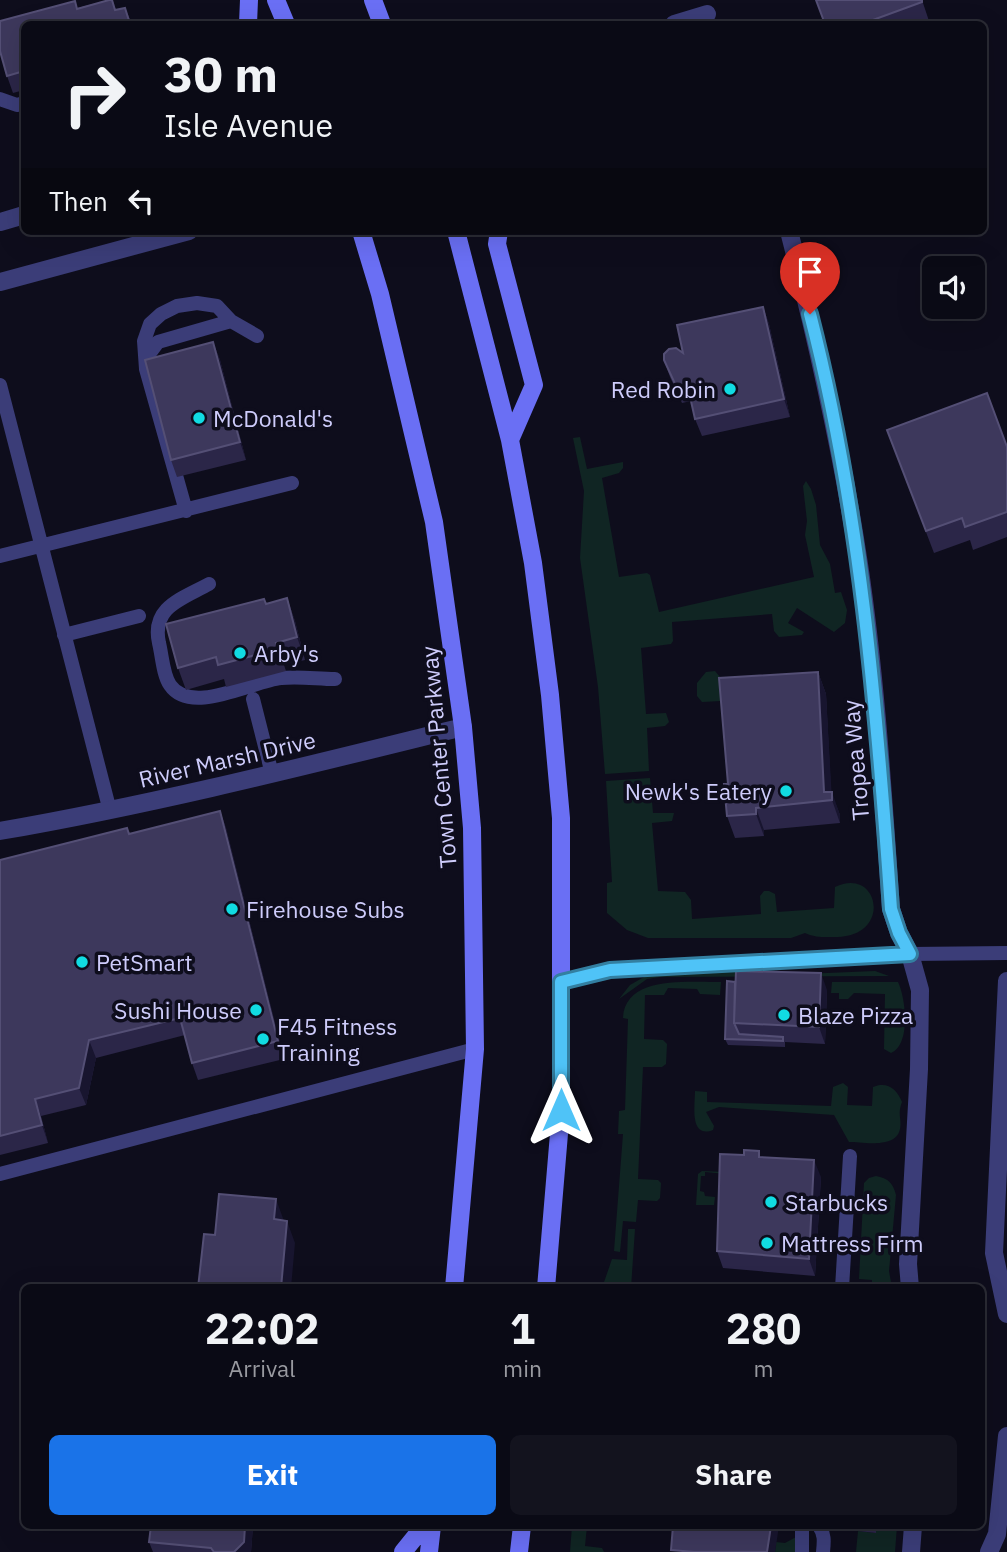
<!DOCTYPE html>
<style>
:root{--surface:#0a0a15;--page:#13131e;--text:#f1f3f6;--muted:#999aa0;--line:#2a2b34;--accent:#1a73e8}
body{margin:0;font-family:"IBM Plex Sans",sans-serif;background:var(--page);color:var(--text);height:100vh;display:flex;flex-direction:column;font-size:26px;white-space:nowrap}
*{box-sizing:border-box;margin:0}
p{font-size:23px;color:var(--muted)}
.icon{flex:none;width:38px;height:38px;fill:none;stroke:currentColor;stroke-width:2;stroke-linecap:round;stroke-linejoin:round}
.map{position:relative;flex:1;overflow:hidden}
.drawer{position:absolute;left:21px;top:1284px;width:964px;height:245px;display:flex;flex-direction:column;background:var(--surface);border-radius:10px;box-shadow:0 7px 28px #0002,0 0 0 2px var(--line)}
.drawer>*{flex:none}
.guide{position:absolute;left:21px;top:21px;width:966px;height:214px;border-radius:10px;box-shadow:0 7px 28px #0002,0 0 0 2px var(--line);background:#0a0a15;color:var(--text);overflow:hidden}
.tools{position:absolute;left:922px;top:256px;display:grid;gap:14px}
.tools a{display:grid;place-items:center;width:63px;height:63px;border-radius:10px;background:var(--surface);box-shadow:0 7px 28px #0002,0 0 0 2px var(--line);font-size:35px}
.pin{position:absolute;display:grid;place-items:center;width:60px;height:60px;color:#fff;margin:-72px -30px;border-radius:50% 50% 50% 0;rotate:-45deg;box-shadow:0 0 7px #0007}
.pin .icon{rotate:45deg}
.me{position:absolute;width:77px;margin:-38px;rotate:0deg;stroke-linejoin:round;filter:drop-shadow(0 0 5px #0008)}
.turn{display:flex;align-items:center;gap:24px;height:147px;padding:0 28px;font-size:32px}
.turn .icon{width:91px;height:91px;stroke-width:2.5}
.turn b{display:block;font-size:49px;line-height:60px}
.then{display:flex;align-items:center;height:66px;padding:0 28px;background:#0003;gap:14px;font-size:26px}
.eta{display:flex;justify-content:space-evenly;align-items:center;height:119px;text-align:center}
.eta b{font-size:42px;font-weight:700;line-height:49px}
.button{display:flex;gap:14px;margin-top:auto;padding:14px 28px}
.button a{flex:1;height:80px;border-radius:10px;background:var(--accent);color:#fff;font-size:28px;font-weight:700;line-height:80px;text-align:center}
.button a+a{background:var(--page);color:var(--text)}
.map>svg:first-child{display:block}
</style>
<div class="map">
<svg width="1007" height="1552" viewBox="0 0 1007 1552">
<rect width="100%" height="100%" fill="#0e0d1c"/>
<path fill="#102523" d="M 580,437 L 587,469 L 623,462 L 623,468 L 619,473 L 602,478 L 619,577 L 647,573 L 650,575 L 659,612 L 814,577 L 805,535 L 807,521 L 803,486 L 806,481 L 811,489 L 816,505 L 820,545 L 830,564 L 835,593 L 841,592 L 847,610 L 845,623 L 834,632 L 797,608 L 788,623 L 804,632 L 802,635 L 779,637 L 774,631 L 772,614 L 672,622 L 673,641 L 671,644 L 641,648 L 646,714 L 666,713 L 669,722 L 665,726 L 647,728 L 649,771 L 605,774 L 598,687 L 580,558 L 584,491 L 573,438 Z
M 715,671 L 720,677 L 721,701 L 702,702 L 697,696 L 697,683 L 706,672 Z
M 650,778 L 653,813 L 674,813 L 672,821 L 652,823 L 658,891 L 685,892 L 691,900 L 692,919 L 761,914 L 760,896 L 764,891 L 769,891 L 775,894 L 777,912 L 834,908 L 835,887 C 879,866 893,936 837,937 C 825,937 816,938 805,933 L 791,938 L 648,938 L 627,930 L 607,913 L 607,883 L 612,882 L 606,781 Z
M 875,971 L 889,976 L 660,977 L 647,979 L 619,999 L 630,985 L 644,977 L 665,972 L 792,972 L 803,974 Z
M 721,982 L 720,995 L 700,994 L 697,989 L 668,988 L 664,995 L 645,995 L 644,1039 L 663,1040 L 667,1044 L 666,1064 L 662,1067 L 643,1067 L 638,1179 L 658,1180 L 661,1183 L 660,1198 L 657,1201 L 638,1200 L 636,1222 L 623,1221 L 620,1252 L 614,1251 L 623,1134 L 618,1134 L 619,1111 L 625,1110 L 628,1019 L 623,1018 C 625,974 692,983 721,982 Z
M 832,982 L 898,982 C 906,999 911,1044 891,1053 L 884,1049 L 885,994 L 854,993 L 848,999 L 839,999 L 839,993 L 831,993 Z
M 843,1083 L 848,1087 L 847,1105 L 872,1106 L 873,1087 C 887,1081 897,1089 902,1102 C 897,1115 902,1118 900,1129 C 896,1149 863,1142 849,1142 L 834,1115 L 719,1107 L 706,1112 L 714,1126 L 713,1130 C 689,1139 695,1105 695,1091 L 707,1092 L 707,1102 L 831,1106 L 833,1087 Z
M 702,1171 L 724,1172 L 726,1174 L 705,1172 L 705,1176 L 701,1176 L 700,1191 L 704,1192 L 705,1196 L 715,1197 L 714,1205 L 696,1205 L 698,1174 Z
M 876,1176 C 888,1178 893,1183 896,1195 L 889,1271 L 892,1288 L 872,1288 L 872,1280 L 859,1279 L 864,1183 L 869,1178 Z
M 628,1229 L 635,1229 L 631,1288 L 602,1288 L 612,1259 L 627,1260 Z
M 572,1526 L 587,1526 L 585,1546 L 602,1548 L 604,1552 L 570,1552 Z
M 876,1526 L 897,1526 L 895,1552 L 856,1552 L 858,1531 L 875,1533 Z
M 796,1537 L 795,1552 L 775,1552 L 776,1542 L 785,1543 Z"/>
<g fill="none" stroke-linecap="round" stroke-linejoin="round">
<path stroke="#3b3d78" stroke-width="14" d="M 0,99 L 17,105 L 24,103
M 146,358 L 158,342 L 231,321
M 0,385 L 110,811
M 186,511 L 146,369 L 144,341 L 150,324 L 161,314 L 177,306 L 197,303 L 217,306 L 231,321 L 257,336
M 0,556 L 292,483
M 209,584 C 182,599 151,607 159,643 C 162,655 163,675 170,685 C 191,716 252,681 281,678 C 299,676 318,679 335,679
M 64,635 L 139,616
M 253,699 L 272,774
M 561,982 L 610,969 L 910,954 L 1007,953
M 0,1174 L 475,1049
M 842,1288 L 850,1156
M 819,1526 C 825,1534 824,1542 823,1552
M 802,1552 L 802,1526"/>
<path stroke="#3b3d78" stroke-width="18" d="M 674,24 L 707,14
M 0,222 L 24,215
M 789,231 C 817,341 842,451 859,564 C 876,678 883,794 891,909 L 899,933 L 910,954 L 920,990 L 919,1069 L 908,1264 L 910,1288
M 0,282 L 189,231
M 0,831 C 156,804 309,765 463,727
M 1007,981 L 994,1253 L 1007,1314
M 911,1552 L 913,1526
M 989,1552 L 997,1534 L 1007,1436"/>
<path stroke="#6a6ff4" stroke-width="18" d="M 276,0 L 286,24
M 373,0 L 382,24
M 248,24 L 249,0
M 361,231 L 380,294 L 434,522 L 463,727 L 472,828 L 475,1049 L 454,1288
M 456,231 L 510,440 L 533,563 L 550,695 L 561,818 L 561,1110 L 546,1288
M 499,231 L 497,244 L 534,385 L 510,440
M 403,1552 L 424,1526
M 429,1552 L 432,1526
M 519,1552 L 522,1526"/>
</g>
<path fill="#2b2648" d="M 109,0 L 112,0 L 115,10 L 125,8 L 132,24 L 24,24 L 24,90 L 13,93 L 7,76 L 0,51 L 0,21 L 75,1 L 77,8 Z
M 922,0 L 930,24 L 825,24 Z
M 763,307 L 769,324 L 790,417 L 702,436 L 695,419 L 691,401 L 682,403 L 670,377 L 664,360 L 683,353 Z
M 213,342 L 220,360 L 246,460 L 177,477 L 171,460 Z
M 887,430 L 1007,447 L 1007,537 L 973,550 L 970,540 L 934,553 Z
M 287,598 L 295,621 L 305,660 L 284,665 L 286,671 L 226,687 L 224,679 L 186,690 L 178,668 L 264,599 L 266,604 Z
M 818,672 L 826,694 L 831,792 L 840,815 L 840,823 L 764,830 L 764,836 L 735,838 L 727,816 L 728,784 Z
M 220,811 L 226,828 L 284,1059 L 198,1080 L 192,1063 L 185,1035 L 96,1058 L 86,1105 L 41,1116 L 48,1143 L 0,1155 L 0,860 L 129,834 Z
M 727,981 L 827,990 L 825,1044 L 785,1042 L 785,1047 L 728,1045 L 725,1039 Z
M 761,1157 L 821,1177 L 815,1276 L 723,1268 L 717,1251 Z
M 151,1526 L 253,1526 L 251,1552 L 153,1552 L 149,1542 Z
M 856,1526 L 876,1526 L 876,1533 L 858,1531 Z"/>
<path fill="#18152f" d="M 763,307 L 769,324 L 790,417 L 784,399 Z
M 213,342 L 220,360 L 246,460 L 240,442 Z
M 287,598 L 295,621 L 305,660 L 297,637 Z
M 818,672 L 826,694 L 832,800 L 824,792 Z
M 832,792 L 840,815 L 840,823 L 832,800 Z
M 756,808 L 764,830 L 764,836 L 756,814 Z
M 220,811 L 226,828 L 284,1059 L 278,1041 Z
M 821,973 L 827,990 L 825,1044 L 819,1027 Z
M 89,1040 L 96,1058 L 86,1105 L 79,1088 Z
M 35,1099 L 41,1116 L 48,1143 L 42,1125 Z
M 814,1160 L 821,1177 L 815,1276 L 809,1259 Z
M 276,1199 L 284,1221 L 274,1219 Z
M 287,1221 L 295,1243 L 291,1288 L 281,1288 Z
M 245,1526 L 253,1526 L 251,1552 L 234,1552 Z
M 771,1526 L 779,1526 L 775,1552 L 767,1552 Z"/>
<path fill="#3d385c" stroke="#544f75" stroke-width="2" d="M 109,0 L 112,0 L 115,10 L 125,8 L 130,24 L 24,24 L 24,71 L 7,76 L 0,51 L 0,21 L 75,1 L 77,9 Z
M 816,0 L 922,0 L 922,2 L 862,24 L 825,24 Z
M 763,307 L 784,399 L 695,419 L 687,383 L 676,386 L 664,360 L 664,354 L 669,349 L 676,348 L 683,353 L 677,325 Z
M 213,342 L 240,442 L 171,460 L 145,360 Z
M 987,393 L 1007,447 L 1007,512 L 965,527 L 962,518 L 926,531 L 887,430 Z
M 287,598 L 297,637 L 276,643 L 278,649 L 218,665 L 216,657 L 178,668 L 166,624 L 264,599 L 266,604 Z
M 818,672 L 824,792 L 832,792 L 832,800 L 756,808 L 756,814 L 727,816 L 724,784 L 728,784 L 719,678 Z
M 220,811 L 278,1041 L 192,1063 L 180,1018 L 89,1040 L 79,1088 L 35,1099 L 42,1125 L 0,1136 L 0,860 L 127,828 L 129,834 Z
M 736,971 L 821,973 L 819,1027 L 734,1023 Z
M 727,981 L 735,982 L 734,1023 L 739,1034 L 783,1037 L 783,1041 L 725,1039 Z
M 744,1150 L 759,1151 L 759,1157 L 814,1160 L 809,1259 L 717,1251 L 720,1154 L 744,1155 Z
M 219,1194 L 276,1199 L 274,1219 L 287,1221 L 281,1288 L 198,1288 L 204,1234 L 215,1235 Z
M 151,1526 L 245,1526 L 244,1542 L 234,1552 L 214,1552 L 211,1548 L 149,1542 Z
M 673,1526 L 771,1526 L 767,1552 L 694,1552 L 671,1550 Z"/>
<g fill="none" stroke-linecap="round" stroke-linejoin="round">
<defs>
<path id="route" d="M 561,1110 L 561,982 L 610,970 L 910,954 L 899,933 L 891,909 C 877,709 860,508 810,314"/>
</defs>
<use href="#route" stroke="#337fa1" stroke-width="18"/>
<use href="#route" stroke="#4fc3f7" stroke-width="12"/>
</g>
<g fill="#11dbe2" stroke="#0e0d1c" stroke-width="2.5">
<circle cx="730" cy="389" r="7"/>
<circle cx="199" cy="418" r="7"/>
<circle cx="240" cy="653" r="7"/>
<circle cx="786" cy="791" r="7"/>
<circle cx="232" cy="909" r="7"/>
<circle cx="82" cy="962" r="7"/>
<circle cx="256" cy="1010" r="7"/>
<circle cx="784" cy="1015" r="7"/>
<circle cx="263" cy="1039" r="7"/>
<circle cx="771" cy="1202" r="7"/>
<circle cx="767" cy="1243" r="7"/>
</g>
<g text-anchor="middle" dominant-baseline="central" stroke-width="7" stroke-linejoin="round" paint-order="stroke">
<g font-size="23" fill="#ceccfb" stroke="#0e0d1c" text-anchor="start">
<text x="716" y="389" text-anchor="end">Red Robin</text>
<text x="213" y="418">McDonald's</text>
<text x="254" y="653">Arby's</text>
<text x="772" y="791" text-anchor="end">Newk's Eatery</text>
<text x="246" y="909">Firehouse Subs</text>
<text x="96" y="962">PetSmart</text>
<text x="242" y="1010" text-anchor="end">Sushi House</text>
<text x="798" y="1015">Blaze Pizza</text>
<text x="277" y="1026">F45 Fitness<tspan x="277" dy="26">Training</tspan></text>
<text x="785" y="1202">Starbucks</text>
<text x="781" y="1243">Mattress Firm</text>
</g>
<g font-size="23" fill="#ceccfb" stroke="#0e0d1c">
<text transform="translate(438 757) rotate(-95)">Town Center Parkway</text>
<text transform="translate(227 759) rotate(-13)">River Marsh Drive</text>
<text transform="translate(855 760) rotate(-95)">Tropea Way</text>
</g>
</g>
</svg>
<div class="tools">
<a><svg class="icon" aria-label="sound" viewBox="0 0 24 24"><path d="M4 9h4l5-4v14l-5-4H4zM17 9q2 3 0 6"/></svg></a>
</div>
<div class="pin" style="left:810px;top:314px;background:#d93025"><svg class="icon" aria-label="arrive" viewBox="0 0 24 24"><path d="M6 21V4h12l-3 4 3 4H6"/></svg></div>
<svg class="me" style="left:561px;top:1110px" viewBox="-20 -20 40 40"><path d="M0-17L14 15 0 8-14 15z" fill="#4fc3f7" stroke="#fff" stroke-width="4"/></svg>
<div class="guide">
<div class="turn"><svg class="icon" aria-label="right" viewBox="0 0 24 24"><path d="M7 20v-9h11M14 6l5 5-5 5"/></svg><div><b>30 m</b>Isle Avenue</div></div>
<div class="then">Then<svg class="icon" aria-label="left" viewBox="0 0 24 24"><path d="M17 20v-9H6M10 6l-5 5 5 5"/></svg></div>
</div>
<section class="drawer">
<div class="eta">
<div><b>22:02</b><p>Arrival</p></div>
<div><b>1</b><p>min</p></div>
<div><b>280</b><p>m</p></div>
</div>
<div class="button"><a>Exit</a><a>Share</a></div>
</section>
</div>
